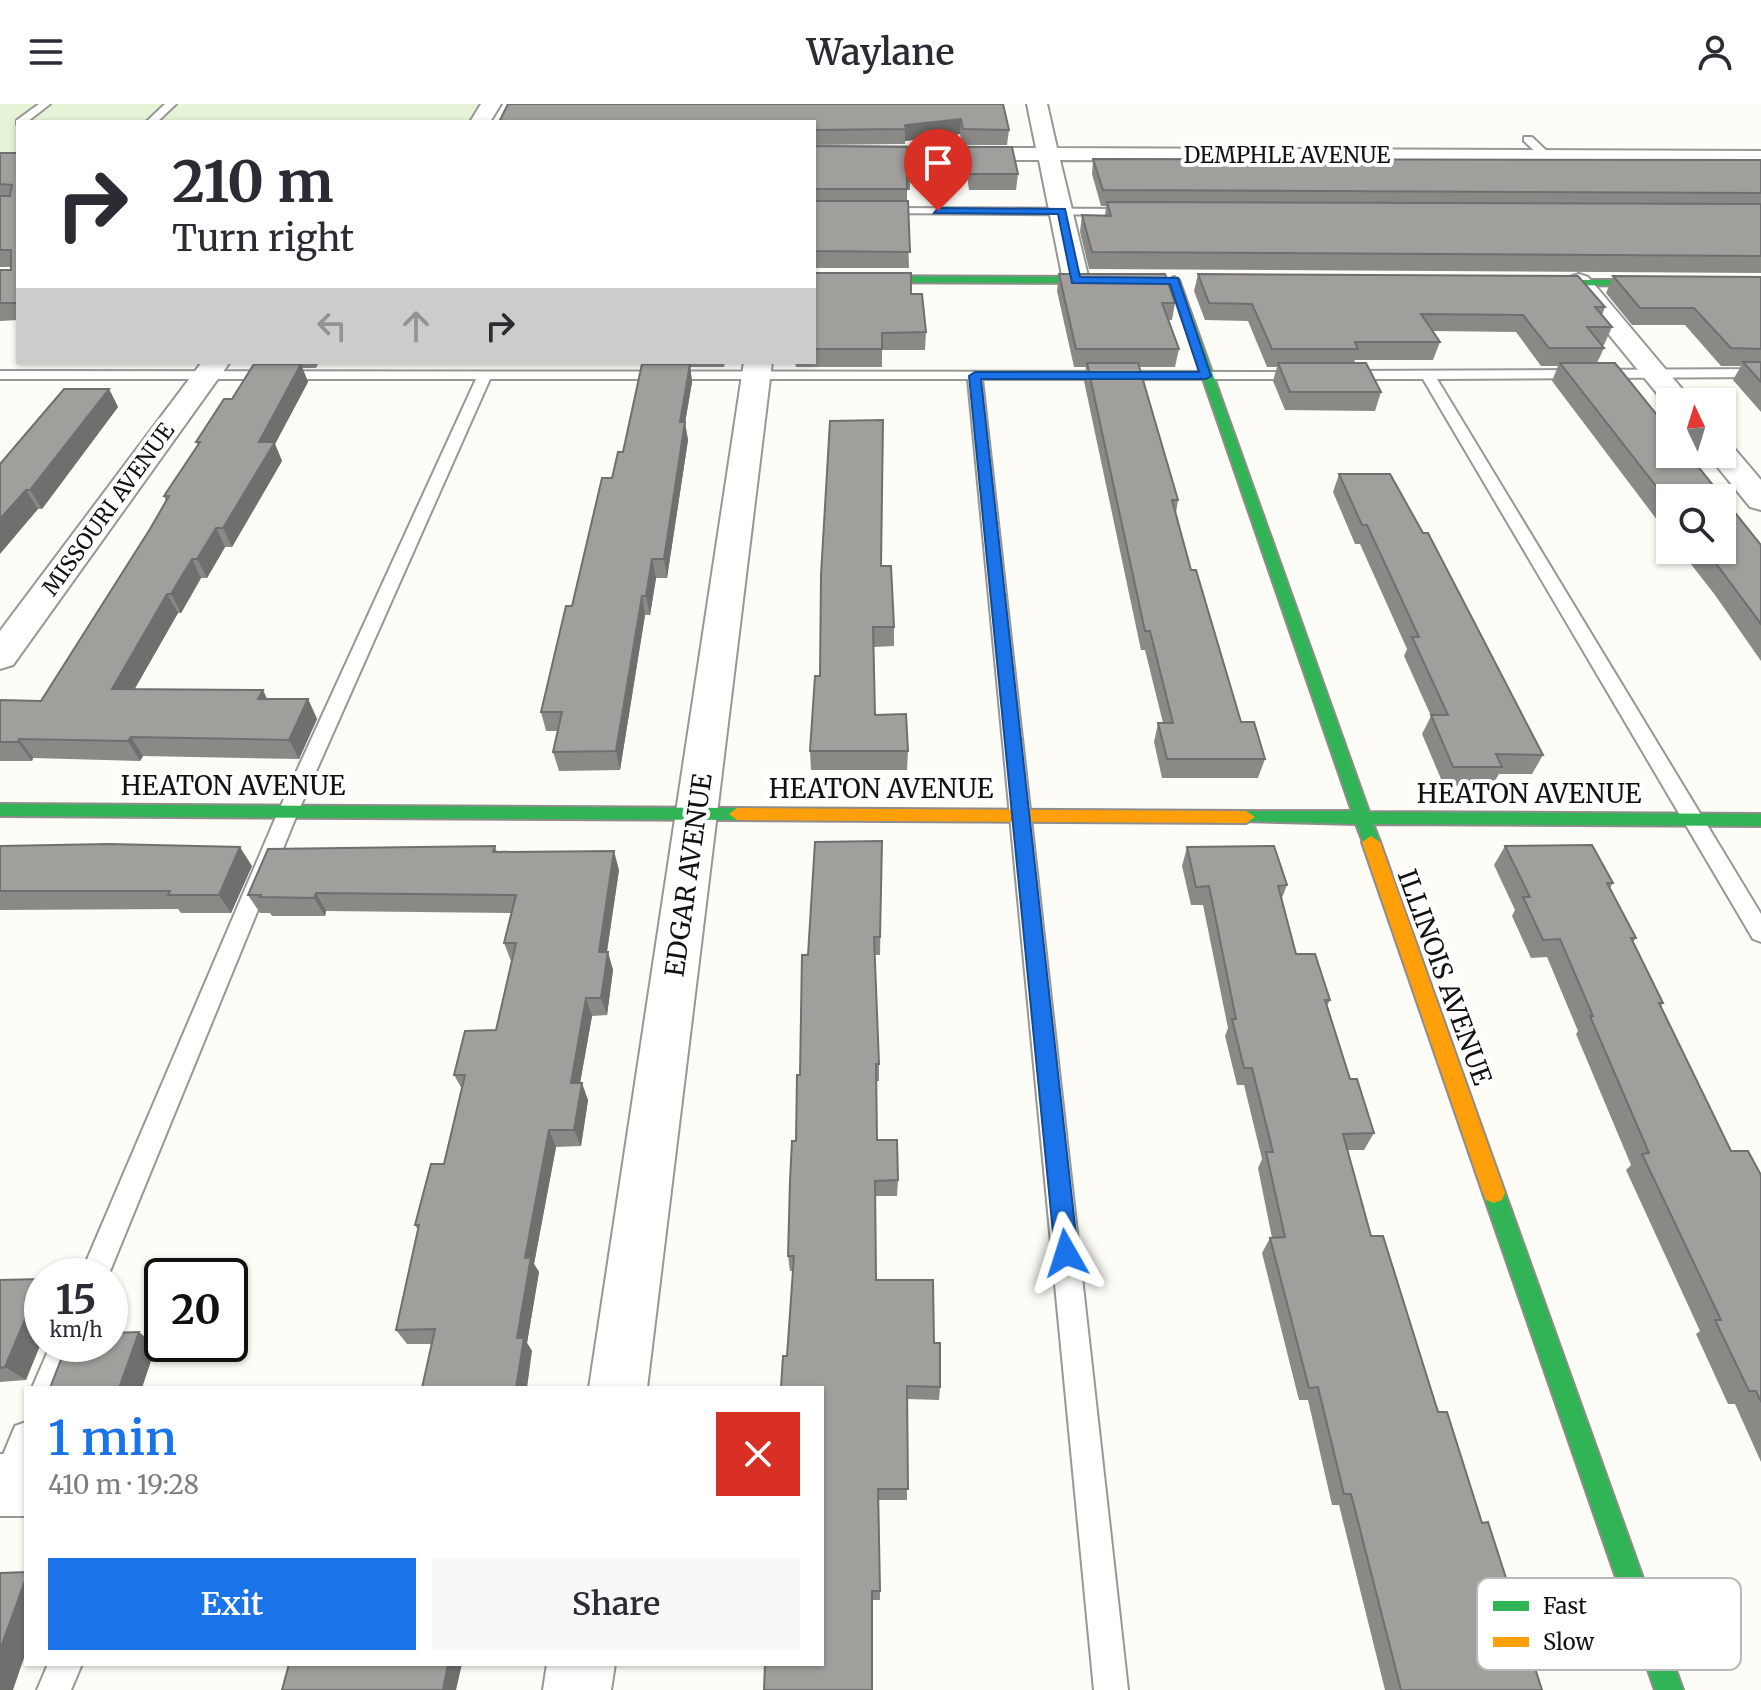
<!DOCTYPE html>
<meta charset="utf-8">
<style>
:root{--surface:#fff;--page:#f7f7f7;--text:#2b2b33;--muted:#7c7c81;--accent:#1a73e8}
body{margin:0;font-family:Merriweather,serif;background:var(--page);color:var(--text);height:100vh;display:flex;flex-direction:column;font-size:30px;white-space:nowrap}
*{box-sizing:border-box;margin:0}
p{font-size:26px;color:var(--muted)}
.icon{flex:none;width:44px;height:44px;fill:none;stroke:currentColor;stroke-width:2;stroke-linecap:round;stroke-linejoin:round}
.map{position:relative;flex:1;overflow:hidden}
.details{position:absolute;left:24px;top:1282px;width:800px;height:280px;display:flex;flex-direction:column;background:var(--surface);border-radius:0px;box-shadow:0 2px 6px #0004}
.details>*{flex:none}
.top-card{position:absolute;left:16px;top:16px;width:800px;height:244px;border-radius:0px;box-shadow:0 2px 6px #0004;background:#fff;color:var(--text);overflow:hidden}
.needle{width:52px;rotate:356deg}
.tools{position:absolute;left:1656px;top:284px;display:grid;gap:16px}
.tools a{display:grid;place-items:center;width:80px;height:80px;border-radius:0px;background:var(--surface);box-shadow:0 2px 6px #0004;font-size:40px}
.speed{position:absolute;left:24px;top:1154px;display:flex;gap:16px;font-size:40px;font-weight:700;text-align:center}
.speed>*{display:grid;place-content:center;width:104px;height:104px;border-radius:50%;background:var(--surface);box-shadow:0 2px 6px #0004;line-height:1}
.speed small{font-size:20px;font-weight:400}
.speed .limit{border:4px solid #111;border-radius:12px;background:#fff;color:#111}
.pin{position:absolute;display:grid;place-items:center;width:68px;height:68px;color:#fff;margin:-82px -34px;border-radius:50% 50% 50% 0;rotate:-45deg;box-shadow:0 0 8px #0007}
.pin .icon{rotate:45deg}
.me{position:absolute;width:88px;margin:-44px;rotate:354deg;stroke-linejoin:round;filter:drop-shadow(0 0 6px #0008)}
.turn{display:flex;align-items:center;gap:28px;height:168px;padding:0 24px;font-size:36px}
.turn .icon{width:104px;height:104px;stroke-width:2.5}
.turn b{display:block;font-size:56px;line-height:68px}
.lanes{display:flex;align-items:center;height:76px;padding:0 24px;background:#0003;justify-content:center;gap:40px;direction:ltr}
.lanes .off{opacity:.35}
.round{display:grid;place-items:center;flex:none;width:84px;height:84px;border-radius:0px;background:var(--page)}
.overview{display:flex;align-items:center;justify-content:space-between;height:136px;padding:0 24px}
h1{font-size:48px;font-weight:600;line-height:60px;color:var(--accent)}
.button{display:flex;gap:16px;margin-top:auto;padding:16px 24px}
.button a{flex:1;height:92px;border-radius:0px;background:var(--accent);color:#fff;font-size:32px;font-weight:600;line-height:92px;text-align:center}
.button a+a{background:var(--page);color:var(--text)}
header{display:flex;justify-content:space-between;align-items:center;height:104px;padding:0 24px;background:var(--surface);font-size:36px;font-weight:600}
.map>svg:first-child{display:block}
</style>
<header><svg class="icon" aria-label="menu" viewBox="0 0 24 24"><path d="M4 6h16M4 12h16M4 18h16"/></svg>Waylane<svg class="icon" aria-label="person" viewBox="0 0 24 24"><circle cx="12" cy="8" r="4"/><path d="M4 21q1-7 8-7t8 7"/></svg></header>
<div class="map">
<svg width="1761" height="1586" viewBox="0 0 1761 1586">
<rect width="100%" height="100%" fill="#fdfcf7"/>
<path fill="#e7f3d7" d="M 0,0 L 491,0 L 480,18 L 18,18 L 18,51 L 0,51 Z"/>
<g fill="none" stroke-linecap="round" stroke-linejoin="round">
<defs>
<path id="lane" d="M 39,0 L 50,0 L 27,18 L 17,20 L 17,16 Z
M 165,0 L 176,0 L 157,18 L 146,18 Z
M 1524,33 L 1532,33 L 1550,50 L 1550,54 L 1542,54 L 1524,37 Z
M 878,104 L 1136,105 L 1142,108 L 1136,111 L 874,109 L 872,107 Z
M 1761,265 L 1761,273 L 1437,275 L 1761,810 L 1761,838 L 1753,835 L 1423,275 L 1345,275 L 1338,271 L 1345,267 Z
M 0,267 L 1308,268 L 1308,274 L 1303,275 L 982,275 L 1128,1586 L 1094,1586 L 968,275 L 490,275 L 298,708 L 108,1172 L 80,1172 L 278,708 L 476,275 L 0,275 Z
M 51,1240 L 79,1240 L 62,1284 L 32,1284 Z
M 26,1318 L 26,1370 L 19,1387 L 8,1391 L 0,1388 L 0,1358 L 15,1322 Z
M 48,1560 L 82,1560 L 71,1586 L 37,1586 Z"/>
<path id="street" d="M 481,0 L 501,0 L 490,18 L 470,18 Z
M 1027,0 L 1047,0 L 1057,44 L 1761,47 L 1761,59 L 1060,56 L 1089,176 L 1085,181 L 1067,181 L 1063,176 L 1039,56 L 814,55 L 814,43 L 1036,44 Z
M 1579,170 L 1588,173 L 1693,298 L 1670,298 L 1669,304 L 1566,178 L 1570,173 Z
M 202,258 L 230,258 L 13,561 L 0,565 L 0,527 Z
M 744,258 L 772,258 L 647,1284 L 589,1284 Z
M 1722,340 L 1733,343 L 1761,376 L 1761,406 L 1750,403 L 1707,350 L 1722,350 Z
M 0,1350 L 26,1350 L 26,1412 L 0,1412 Z
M 547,1560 L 615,1560 L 611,1586 L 543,1586 Z"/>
<path id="fast" d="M 814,172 L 1119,173 L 1124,176 L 1119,179 L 814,178 Z
M 1174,173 L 1179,176 L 1369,708 L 1761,710 L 1761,722 L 1373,720 L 1380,738 L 1371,744 L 1365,743 L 1356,720 L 1240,717 L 1237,713 L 1240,709 L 1246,707 L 1352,707 L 1169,176 Z
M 1519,176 L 1761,176 L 1761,182 L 1523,181 L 1518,178 Z
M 0,700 L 737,704 L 745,710 L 737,716 L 0,712 Z
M 1494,1079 L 1502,1082 L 1505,1089 L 1683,1586 L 1655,1586 L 1483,1089 L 1486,1082 Z"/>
<path id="slow" d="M 737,704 L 1246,707 L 1255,713 L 1246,719 L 737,716 L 729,710 Z
M 1371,732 L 1380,738 L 1505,1089 L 1502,1096 L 1494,1099 L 1486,1096 L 1483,1089 L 1362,738 Z"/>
</defs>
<use href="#lane" stroke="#979795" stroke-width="4"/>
<use href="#street" stroke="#979795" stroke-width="4"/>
<use href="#fast" stroke="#8e8d8b" stroke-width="4"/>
<use href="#slow" stroke="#8e8d8b" stroke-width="4"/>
<use href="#lane" fill="#fffffe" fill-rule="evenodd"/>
<use href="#street" fill="#fffffe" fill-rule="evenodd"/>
<use href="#fast" fill="#30b455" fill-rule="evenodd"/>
<use href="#slow" fill="#ff9f0a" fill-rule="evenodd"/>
</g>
<path fill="#8a8986" d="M 1003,0 L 1009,26 L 1007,41 L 962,41 L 960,30 L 905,37 L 905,40 L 814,41 L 814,18 Z
M 814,42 L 910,70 L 910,86 L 907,86 L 907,97 L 909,164 L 814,164 Z
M 965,43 L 1018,70 L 1016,86 L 969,86 L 965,59 Z
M 0,49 L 18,49 L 18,216 L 0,217 L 0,166 L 11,166 L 11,163 L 0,163 Z
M 1093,55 L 1761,56 L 1761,169 L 1089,165 L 1080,128 L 1082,111 L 1105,112 L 1106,102 L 1101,102 L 1092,70 Z
M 814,169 L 911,190 L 926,228 L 925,246 L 882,246 L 882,263 L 796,263 L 795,258 L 814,258 Z
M 1059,170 L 1175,199 L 1172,216 L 1169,216 L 1179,245 L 1175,263 L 1139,263 L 1178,396 L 1176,409 L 1191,466 L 1241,618 L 1265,655 L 1258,674 L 1162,674 L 1154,638 L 1158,619 L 1163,619 L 1145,546 L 1141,546 L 1084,277 L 1086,263 L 1074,263 L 1057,187 Z
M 1198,170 L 1605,203 L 1602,211 L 1612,223 L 1604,241 L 1601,241 L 1604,244 L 1597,259 L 1761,441 L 1761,557 L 1715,491 L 1680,446 L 1722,446 L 1670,394 L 1670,433 L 1552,277 L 1558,262 L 1541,262 L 1516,228 L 1432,227 L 1440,238 L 1433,256 L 1355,256 L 1354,259 L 1381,288 L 1375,307 L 1285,306 L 1273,277 L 1277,263 L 1267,263 L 1248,217 L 1205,216 L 1194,187 Z
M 1613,172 L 1761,173 L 1761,308 L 1733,276 L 1741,262 L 1721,262 L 1685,221 L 1632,221 L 1606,189 Z
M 268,258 L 319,258 L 316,264 L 302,264 L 308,278 L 275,340 L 282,357 L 232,443 L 225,443 L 207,474 L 201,474 L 181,509 L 178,509 L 134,585 L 267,595 L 308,595 L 317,615 L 299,655 L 143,652 L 140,657 L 33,654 L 32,657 L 0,657 L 0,598 L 41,597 L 150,425 L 166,397 L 164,392 L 198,341 L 196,338 L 232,295 L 269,260 Z
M 647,258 L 725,258 L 724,263 L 690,263 L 692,278 L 685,319 L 688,336 L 667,474 L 656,474 L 650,511 L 645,511 L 620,666 L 559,667 L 553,648 L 558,627 L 546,627 L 541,608 L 612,374 L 623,348 Z
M 109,285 L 118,303 L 42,405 L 38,405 L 12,434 L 0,360 Z
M 1339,370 L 1543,651 L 1532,670 L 1499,670 L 1492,682 L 1444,682 L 1422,630 L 1431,612 L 1404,552 L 1407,545 L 1360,440 L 1355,440 L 1333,388 Z
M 881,462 L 894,523 L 894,542 L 874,543 L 875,611 L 908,647 L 907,666 L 811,666 L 810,647 Z
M 882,737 L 880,851 L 875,851 L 879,960 L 879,977 L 876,977 L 877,1036 L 898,1076 L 897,1092 L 875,1092 L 876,1176 L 934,1239 L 940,1283 L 939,1296 L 907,1295 L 907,1396 L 879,1396 L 880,1496 L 872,1496 L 822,1560 L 787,1252 L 793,1167 L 790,1167 L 788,1152 L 808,851 Z
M 0,742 L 252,762 L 231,809 L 181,809 L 178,805 L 0,806 Z
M 495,742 L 497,748 L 619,766 L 607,848 L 613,866 L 607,911 L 592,912 L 580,979 L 588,996 L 581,1042 L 556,1043 L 534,1160 L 539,1168 L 527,1239 L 532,1247 L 432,1240 L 407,1240 L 396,1226 L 418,1126 L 415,1121 L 444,1060 L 462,985 L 454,971 L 496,926 L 512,857 L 511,857 L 504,839 L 511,809 L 326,807 L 325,812 L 272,812 L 270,809 L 260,809 L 248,791 Z
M 1505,742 L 1613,779 L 1610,784 L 1636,834 L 1633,838 L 1663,899 L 1661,902 L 1731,1047 L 1761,1071 L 1761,1358 L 1735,1300 L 1728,1300 L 1696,1230 L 1700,1227 L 1626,1066 L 1631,1061 L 1576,930 L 1578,927 L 1547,853 L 1531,854 L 1512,812 L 1515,806 L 1494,761 Z
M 1187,743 L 1287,781 L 1282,794 L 1296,850 L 1330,896 L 1327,902 L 1350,975 L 1374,1029 L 1364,1046 L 1347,1046 L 1371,1132 L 1482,1419 L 1542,1586 L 1385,1586 L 1339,1401 L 1332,1401 L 1308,1296 L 1299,1296 L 1262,1149 L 1270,1134 L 1272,1134 L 1258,1064 L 1262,1055 L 1244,981 L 1237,981 L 1225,932 L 1228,924 L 1203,801 L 1191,801 L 1182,762 Z
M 0,1176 L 26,1276 L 0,1278 Z"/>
<path fill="#716f6d" d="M 961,15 L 960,30 L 905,37 L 905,21 Z
M 301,260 L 308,278 L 275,340 L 282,357 L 232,443 L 223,424 L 259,338 Z
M 690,260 L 692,278 L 685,319 L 688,336 L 667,474 L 664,455 L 680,318 Z
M 109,285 L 118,303 L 42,405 L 30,386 Z
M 26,386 L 38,405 L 0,450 L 0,415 Z
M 216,424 L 225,443 L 207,474 L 197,455 Z
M 192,455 L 201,474 L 181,509 L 171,490 Z
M 652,455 L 656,474 L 650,511 L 646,492 Z
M 167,490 L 178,509 L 124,604 L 112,585 Z
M 642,492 L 645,511 L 620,666 L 616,647 Z
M 263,586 L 272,605 L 258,595 Z
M 308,595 L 317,615 L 299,655 L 289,636 Z
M 131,633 L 143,652 L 140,657 L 128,637 Z
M 19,635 L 33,654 L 32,657 L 18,638 Z
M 240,743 L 252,762 L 231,809 L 219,791 Z
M 614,747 L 619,766 L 604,866 L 599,848 Z
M 316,789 L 326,807 L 325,812 L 314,794 Z
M 608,848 L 613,866 L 607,911 L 601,894 Z
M 586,894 L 592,912 L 577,996 L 571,979 Z
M 582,979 L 588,996 L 581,1042 L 574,1026 Z
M 549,1026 L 556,1043 L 534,1160 L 539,1168 L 527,1239 L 532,1247 L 527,1284 L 516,1284 L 517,1234 L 525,1154 Z
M 42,1175 L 42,1237 L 26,1276 L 5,1263 Z
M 139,1228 L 156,1242 L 142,1284 L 119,1284 Z
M 26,1474 L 26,1548 L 13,1586 L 0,1586 L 0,1546 Z
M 448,1560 L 462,1560 L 456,1586 L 443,1586 Z"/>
<path fill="#a19f9c" stroke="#716f6d" stroke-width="2" d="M 508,0 L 1003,0 L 1009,26 L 963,25 L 961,15 L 905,21 L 906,25 L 814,26 L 814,18 L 499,18 Z
M 814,42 L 907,43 L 910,70 L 907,70 L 907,85 L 814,85 Z
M 965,43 L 1012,43 L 1018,70 L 970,70 Z
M 0,49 L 18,49 L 18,199 L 0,199 L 0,166 L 11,166 L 11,146 L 0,146 L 0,92 L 10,92 L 12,81 L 0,80 Z
M 1093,55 L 1761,56 L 1761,89 L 1103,86 Z
M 814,97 L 908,97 L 910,148 L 814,147 Z
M 1107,98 L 1761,100 L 1761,152 L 1092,148 L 1082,111 L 1111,112 Z
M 814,169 L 911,169 L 911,190 L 922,190 L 926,228 L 882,229 L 882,245 L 814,245 Z
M 1059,170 L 1165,170 L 1175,199 L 1162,199 L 1179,245 L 1076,245 Z
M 1198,170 L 1578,172 L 1605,203 L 1595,203 L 1612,223 L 1587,223 L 1604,244 L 1549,244 L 1523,211 L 1421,210 L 1440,238 L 1355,238 L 1358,245 L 1272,245 L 1252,200 L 1209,199 Z
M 1613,172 L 1761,173 L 1761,245 L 1731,244 L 1694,204 L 1640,204 Z
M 1743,258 L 1761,258 L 1761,278 Z
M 1087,259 L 1138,259 L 1178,396 L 1172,396 L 1191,466 L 1196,466 L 1241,618 L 1254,618 L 1265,655 L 1167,655 L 1158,619 L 1173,619 L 1150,527 L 1145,527 Z
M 1278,259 L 1366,259 L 1381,288 L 1290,288 Z
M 1560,259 L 1615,259 L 1670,327 L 1670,350 L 1688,350 L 1761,441 L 1761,520 L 1706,446 L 1722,446 L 1722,394 L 1670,394 L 1670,400 Z
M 254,260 L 301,260 L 259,338 L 275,338 L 223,424 L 216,424 L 197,455 L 192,455 L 171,490 L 167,490 L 112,585 L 263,586 L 258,595 L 308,595 L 289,636 L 131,633 L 128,637 L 19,635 L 18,638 L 0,638 L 0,598 L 1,596 L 41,597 L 150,425 L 169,392 L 164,392 L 200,338 L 196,338 L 224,295 L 232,295 Z
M 642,260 L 690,260 L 680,318 L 685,318 L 664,455 L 652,455 L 646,492 L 642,492 L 616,647 L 553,648 L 562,608 L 541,608 L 566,502 L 572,502 L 602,374 L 612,374 L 618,348 L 623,348 Z
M 64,285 L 109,285 L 30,386 L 26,386 L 0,415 L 0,360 Z
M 883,316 L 881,462 L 891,462 L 894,523 L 873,523 L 875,611 L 906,610 L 908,647 L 810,647 L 815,572 L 820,572 L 821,471 L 830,317 Z
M 1339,370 L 1390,370 L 1423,429 L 1428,429 L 1543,651 L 1496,650 L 1502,663 L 1453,663 L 1431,611 L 1448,611 L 1412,533 L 1419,533 L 1367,421 L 1362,421 Z
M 882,737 L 880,833 L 874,833 L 879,960 L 876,960 L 877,1036 L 897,1036 L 898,1076 L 875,1077 L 876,1176 L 933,1176 L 934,1239 L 940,1239 L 940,1283 L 907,1282 L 908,1385 L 878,1385 L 880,1487 L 872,1487 L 872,1586 L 764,1586 L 765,1560 L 822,1560 L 822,1284 L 781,1284 L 783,1252 L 787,1252 L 794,1152 L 788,1152 L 790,1077 L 792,1037 L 796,1037 L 797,971 L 800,971 L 802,851 L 808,851 L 815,738 Z
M 108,740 L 240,743 L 219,791 L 168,791 L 170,787 L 0,787 L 0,742 Z
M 1592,741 L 1613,779 L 1607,779 L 1636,834 L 1631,834 L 1663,899 L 1659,899 L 1731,1047 L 1748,1047 L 1761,1071 L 1761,1298 L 1756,1287 L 1749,1287 L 1715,1216 L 1721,1216 L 1642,1050 L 1649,1049 L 1590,912 L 1593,912 L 1560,835 L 1543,836 L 1523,793 L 1530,793 L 1505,742 Z
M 495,742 L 493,748 L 614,747 L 599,848 L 608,848 L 601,894 L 586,894 L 571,979 L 582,979 L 574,1026 L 549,1026 L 525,1154 L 531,1153 L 517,1234 L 524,1234 L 516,1284 L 422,1284 L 435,1225 L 396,1226 L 419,1121 L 415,1121 L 431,1060 L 444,1060 L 465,971 L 454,971 L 465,927 L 496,926 L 516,839 L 504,839 L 516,791 L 316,789 L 314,794 L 260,793 L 261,791 L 248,791 L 268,745 Z
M 1274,742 L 1287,781 L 1278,782 L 1296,850 L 1315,850 L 1330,896 L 1325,896 L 1350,975 L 1357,975 L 1374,1029 L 1343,1030 L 1371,1132 L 1383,1132 L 1438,1308 L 1447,1308 L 1482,1419 L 1488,1418 L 1542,1586 L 1401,1586 L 1351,1390 L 1344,1390 L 1318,1283 L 1309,1284 L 1270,1134 L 1285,1133 L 1266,1048 L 1273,1048 L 1252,964 L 1244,964 L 1232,915 L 1236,915 L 1209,782 L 1196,783 L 1187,743 Z
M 42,1175 L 5,1263 L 0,1264 L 0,1176 Z
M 139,1228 L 119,1284 L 50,1284 L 67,1240 L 110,1240 L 110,1229 Z
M 26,1468 L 26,1474 L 0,1546 L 0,1469 Z
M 289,1560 L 448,1560 L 443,1586 L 282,1586 Z"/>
<path fill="#1a73e8" stroke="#114b97" stroke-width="2" d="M 938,104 L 1065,105 L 1080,173 L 1178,174 L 1211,272 L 1206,275 L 981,275 L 1078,1149 L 1074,1156 L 1066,1159 L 1058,1156 L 1055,1149 L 969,272 L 975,268 L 1199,268 L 1170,180 L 1072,179 L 1058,110 L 934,109 Z"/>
<g text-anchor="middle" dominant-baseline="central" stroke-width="8" stroke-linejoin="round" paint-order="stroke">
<g font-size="22" fill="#111" stroke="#fff">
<text x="1287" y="51">DEMPHLE AVENUE</text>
<text transform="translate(108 405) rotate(-54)">MISSOURI AVENUE</text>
</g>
<g font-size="26" fill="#111" stroke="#fff">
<text x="233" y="681">HEATON AVENUE</text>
<text x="881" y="684">HEATON AVENUE</text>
<text x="1529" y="689">HEATON AVENUE</text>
<text transform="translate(688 771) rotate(-82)">EDGAR AVENUE</text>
<text transform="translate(1445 873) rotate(70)">ILLINOIS AVENUE</text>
</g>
</g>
<rect x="1477" y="1474" width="264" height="92" rx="12" fill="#fff" stroke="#b8b8b8" stroke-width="2"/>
<rect x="1493" y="1497" width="36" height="10" fill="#30b455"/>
<rect x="1493" y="1533" width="36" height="10" fill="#ff9f0a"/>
<g font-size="22" fill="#111">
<text x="1543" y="1510">Fast</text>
<text x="1543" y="1546">Slow</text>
</g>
</svg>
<div class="tools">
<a><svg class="needle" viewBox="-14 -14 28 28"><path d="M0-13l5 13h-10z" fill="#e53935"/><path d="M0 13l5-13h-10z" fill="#7c7c81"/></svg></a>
<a><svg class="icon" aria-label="search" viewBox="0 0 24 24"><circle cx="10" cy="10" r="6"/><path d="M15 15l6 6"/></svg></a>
</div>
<div class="speed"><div>15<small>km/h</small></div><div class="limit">20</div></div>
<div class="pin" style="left:938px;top:107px;background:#d93025"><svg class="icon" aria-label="arrive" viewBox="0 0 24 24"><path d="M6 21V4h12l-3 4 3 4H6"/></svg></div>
<svg class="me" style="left:1066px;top:1149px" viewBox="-20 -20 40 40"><path d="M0-17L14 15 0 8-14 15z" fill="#1a73e8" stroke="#fff" stroke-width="4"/></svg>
<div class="top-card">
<div class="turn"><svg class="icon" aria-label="right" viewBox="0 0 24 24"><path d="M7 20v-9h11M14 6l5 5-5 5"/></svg><div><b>210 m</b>Turn right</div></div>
<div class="lanes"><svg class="icon off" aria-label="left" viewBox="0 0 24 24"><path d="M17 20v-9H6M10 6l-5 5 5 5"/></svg><svg class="icon off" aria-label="ahead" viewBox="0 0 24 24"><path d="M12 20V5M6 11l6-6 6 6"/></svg><svg class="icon" aria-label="right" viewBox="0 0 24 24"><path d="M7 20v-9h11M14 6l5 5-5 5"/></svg></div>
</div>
<section class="details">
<div class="overview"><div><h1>1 min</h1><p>410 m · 19:28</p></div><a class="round" style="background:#d93025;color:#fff"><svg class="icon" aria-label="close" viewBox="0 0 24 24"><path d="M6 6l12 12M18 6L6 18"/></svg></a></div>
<div class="button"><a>Exit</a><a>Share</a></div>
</section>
</div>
